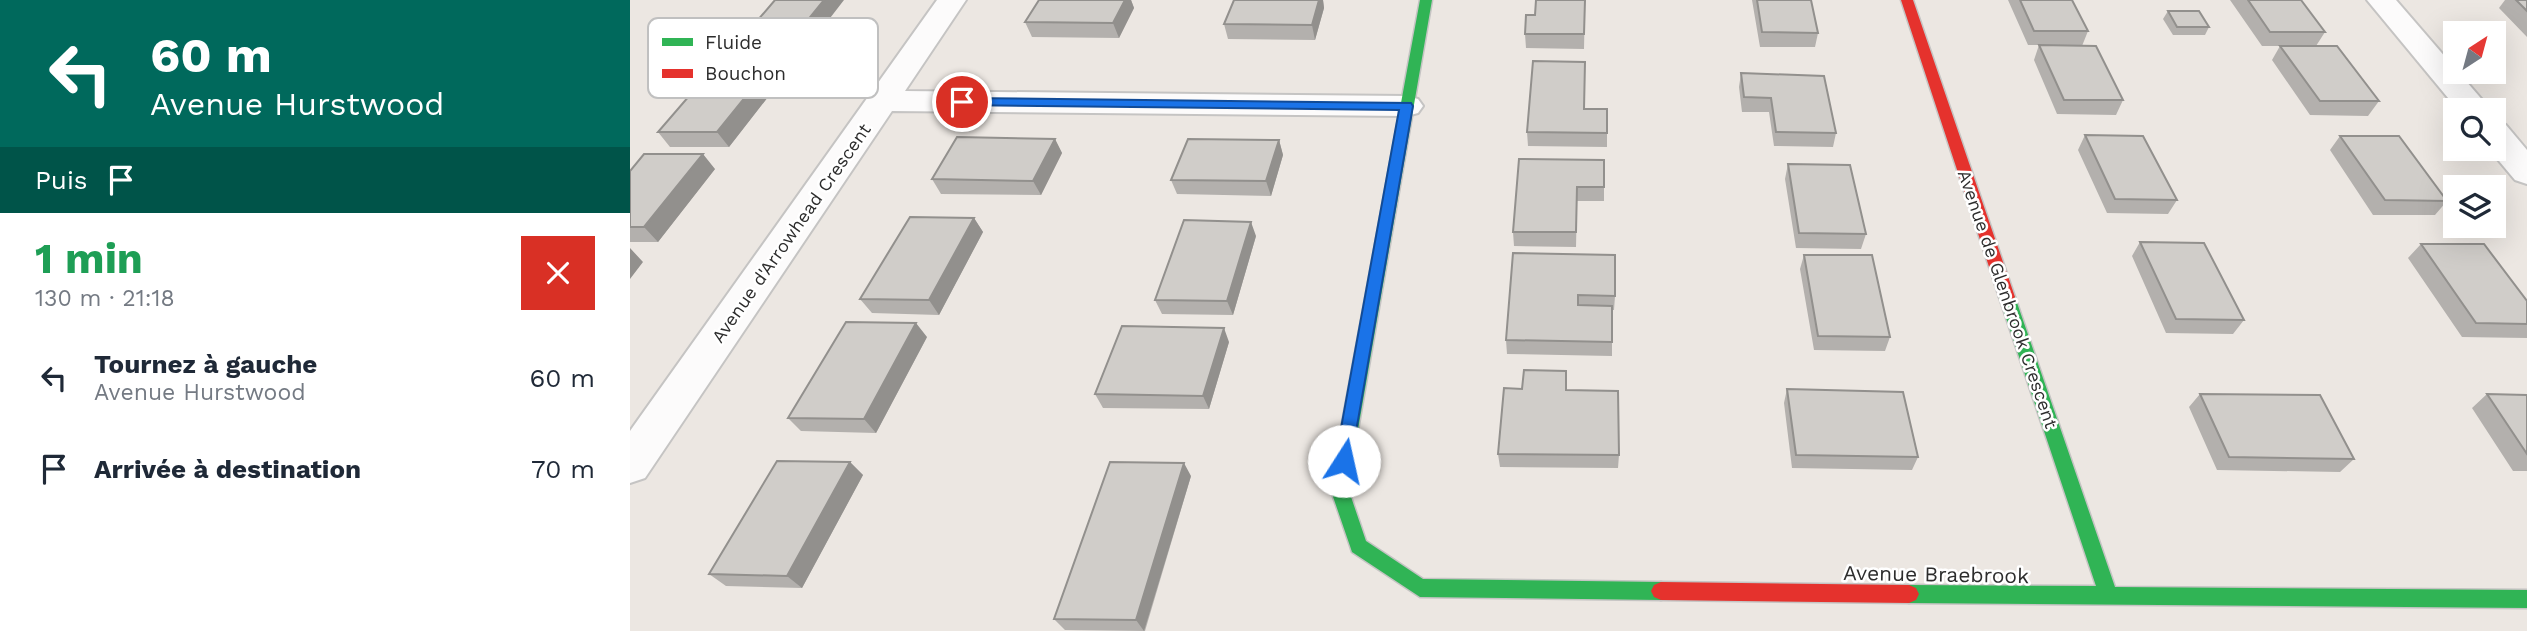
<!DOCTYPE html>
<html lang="fr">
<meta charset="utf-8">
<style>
:root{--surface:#fff;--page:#f2f2f3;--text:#1f2937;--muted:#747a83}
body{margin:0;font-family:"Work Sans",sans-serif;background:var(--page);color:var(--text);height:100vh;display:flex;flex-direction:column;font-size:26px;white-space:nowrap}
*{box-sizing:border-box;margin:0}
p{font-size:23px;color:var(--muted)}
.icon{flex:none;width:38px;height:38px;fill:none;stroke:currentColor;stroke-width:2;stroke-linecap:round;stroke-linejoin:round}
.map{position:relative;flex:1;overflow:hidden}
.details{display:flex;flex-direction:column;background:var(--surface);width:630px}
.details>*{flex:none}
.guide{background:#00695c;color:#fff;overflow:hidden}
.needle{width:46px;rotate:36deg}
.fabs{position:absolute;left:1813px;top:21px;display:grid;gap:14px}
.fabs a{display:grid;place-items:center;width:63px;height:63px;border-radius:0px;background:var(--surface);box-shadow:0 7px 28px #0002;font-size:35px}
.pin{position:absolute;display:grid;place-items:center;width:60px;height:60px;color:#fff;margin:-30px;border:4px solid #fff;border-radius:50%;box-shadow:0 2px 7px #0007}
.me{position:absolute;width:77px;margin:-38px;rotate:10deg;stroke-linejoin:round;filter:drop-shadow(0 0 5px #0008)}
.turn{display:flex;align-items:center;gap:24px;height:147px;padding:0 35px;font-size:32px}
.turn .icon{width:91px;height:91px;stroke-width:2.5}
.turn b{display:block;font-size:49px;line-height:60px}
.then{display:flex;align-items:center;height:66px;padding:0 35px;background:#0003;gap:14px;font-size:26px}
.round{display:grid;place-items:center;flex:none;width:74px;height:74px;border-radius:0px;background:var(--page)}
.overview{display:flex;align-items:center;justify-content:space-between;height:119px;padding:0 35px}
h1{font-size:42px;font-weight:700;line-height:52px;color:#1e9e55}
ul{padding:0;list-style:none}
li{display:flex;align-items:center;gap:21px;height:91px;padding:0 35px}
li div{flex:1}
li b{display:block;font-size:26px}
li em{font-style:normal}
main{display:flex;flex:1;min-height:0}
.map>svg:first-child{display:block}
</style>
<main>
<section class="details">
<div class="guide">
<div class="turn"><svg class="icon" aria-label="left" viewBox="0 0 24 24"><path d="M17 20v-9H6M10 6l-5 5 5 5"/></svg><div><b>60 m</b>Avenue Hurstwood</div></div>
<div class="then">Puis<svg class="icon" aria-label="arrive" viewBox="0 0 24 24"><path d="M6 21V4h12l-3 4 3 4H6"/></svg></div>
</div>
<div class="overview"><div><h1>1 min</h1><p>130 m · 21:18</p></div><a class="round" style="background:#d93025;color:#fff"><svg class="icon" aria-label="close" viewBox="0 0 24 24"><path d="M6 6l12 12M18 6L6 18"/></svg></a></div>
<ul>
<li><svg class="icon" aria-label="left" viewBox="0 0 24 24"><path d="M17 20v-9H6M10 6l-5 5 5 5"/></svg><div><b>Tournez à gauche</b><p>Avenue Hurstwood</p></div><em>60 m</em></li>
<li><svg class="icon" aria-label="arrive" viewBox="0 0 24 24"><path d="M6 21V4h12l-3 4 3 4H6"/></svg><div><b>Arrivée à destination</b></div><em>70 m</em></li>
</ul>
</section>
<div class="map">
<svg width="1897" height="631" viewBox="0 0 1897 631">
<rect width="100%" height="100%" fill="#ece7e2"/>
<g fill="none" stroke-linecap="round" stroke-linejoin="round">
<defs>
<path id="street" d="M 307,0 L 336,0 L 275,91 L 777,96 L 788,99 L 793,106 L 788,113 L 777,116 L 262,111 L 15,478 L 0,483 L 0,431 Z
M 1737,0 L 1766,0 L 1861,110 L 1828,110 Z
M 1864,122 L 1876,125 L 1897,150 L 1897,184 L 1885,180 L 1859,149 L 1864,149 Z"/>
<path id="fast" d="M 790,0 L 802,0 L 718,488 L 736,541 L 793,579 L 1031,582 L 1038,585 L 1041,591 L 1038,597 L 1031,600 L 790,597 L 722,552 L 720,546 L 700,488 Z
M 1377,291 L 1385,297 L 1485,587 L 1897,590 L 1897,608 L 1279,603 L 1272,600 L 1269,594 L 1272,588 L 1279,585 L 1466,586 L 1369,297 Z"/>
<path id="jam" d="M 1271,0 L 1283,0 L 1385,297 L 1382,301 L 1377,303 L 1369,297 Z
M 1031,582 L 1279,585 L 1286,588 L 1289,594 L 1286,600 L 1279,603 L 1031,600 L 1024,597 L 1021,591 L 1024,585 Z"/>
</defs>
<use href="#street" stroke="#c5c4c3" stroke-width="4"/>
<use href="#fast" stroke="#c5c4c3" stroke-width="3"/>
<use href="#jam" stroke="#c5c4c3" stroke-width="3"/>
<use href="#street" fill="#fcfbfb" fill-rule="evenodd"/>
<use href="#fast" fill="#30b455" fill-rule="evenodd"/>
<use href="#jam" fill="#e5322d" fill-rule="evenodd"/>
</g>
<path fill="#b3b0ad" d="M 145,0 L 170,57 L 119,57 L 109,42 Z
M 409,0 L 501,0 L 504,8 L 489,38 L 402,37 L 395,22 Z
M 604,0 L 693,0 L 694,8 L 685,40 L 598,39 L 594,24 Z
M 955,0 L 954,49 L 896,48 L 895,34 L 905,15 Z
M 1122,0 L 1181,0 L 1188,33 L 1185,47 L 1130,47 Z
M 1378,0 L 1442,0 L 1458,31 L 1452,46 L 1493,100 L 1486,115 L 1427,114 L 1404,60 L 1409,45 L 1398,45 Z
M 1600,0 L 1671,0 L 1695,32 L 1686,46 L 1749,101 L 1738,116 L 1680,115 L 1642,60 L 1650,46 L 1632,46 Z
M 1875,0 L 1897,0 L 1897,37 L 1869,8 Z
M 1538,11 L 1579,27 L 1575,35 L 1543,35 L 1533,19 Z
M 137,59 L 147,73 L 140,82 L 145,88 L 99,147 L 40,147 L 28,132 Z
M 1111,73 L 1206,133 L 1203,147 L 1144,146 L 1139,112 L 1112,112 L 1109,87 Z
M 955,109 L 977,133 L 977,147 L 898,146 L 897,132 Z
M 1455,135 L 1547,200 L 1538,214 L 1477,213 L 1448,150 Z
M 1710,136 L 1817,201 L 1805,215 L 1743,215 L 1700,150 Z
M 425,139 L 432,153 L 411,195 L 311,194 L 302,179 Z
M 649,140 L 653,155 L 641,196 L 547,194 L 541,180 Z
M 889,159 L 974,187 L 974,201 L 947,201 L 946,247 L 884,246 L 883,232 Z
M 1158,164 L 1236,234 L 1231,249 L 1166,248 L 1155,179 Z
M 85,169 L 28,242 L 0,242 L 0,171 Z
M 344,218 L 353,232 L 309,315 L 242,313 L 230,299 Z
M 626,236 L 603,315 L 532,314 L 525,300 Z
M 1510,242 L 1614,320 L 1603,334 L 1536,333 L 1502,256 Z
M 1791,244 L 1897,301 L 1897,338 L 1832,337 L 1778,258 Z
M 883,253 L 985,296 L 984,310 L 982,310 L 982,356 L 877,354 L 876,340 Z
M 1174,255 L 1260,337 L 1255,351 L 1184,350 L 1170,269 Z
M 297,337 L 246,433 L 171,431 L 158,418 Z
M 599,342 L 579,409 L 473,408 L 465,394 Z
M 1157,389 L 1288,457 L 1282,470 L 1162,468 L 1154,403 Z
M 936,390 L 989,455 L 988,468 L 870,467 L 868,454 Z
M 1570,394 L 1724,459 L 1710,472 L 1587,470 L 1559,407 Z
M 1857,394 L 1897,395 L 1897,471 L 1883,471 L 1842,408 Z
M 220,462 L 233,475 L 172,588 L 96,586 L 79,574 Z
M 561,476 L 515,631 L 435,630 L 424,619 Z"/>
<path fill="#92908d" d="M 194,0 L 214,0 L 170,57 L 160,42 Z
M 495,0 L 501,0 L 504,8 L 489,38 L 483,23 Z
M 689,0 L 693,0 L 694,8 L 685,40 L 682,25 Z
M 137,59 L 147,73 L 140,82 L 145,88 L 99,147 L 87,132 L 125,73 Z
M 425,139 L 432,153 L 411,195 L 403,181 Z
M 649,140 L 653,155 L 641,196 L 636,181 Z
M 73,154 L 85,169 L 28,242 L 14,227 Z
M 344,218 L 353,232 L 309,315 L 299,300 Z
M 621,222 L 626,236 L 603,315 L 597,301 Z
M 0,248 L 13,262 L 0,279 Z
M 286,323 L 297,337 L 246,433 L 234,419 Z
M 594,328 L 599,342 L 579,409 L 573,396 Z
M 220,462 L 233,475 L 172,588 L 157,576 Z
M 554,463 L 561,476 L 514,631 L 506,620 Z"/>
<path fill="#d0cdc9" stroke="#92908d" stroke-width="2" d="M 145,0 L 194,0 L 160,42 L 109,42 Z
M 409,0 L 495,0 L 483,23 L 395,22 Z
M 604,0 L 689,0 L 682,25 L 594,24 Z
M 906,0 L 955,0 L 954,34 L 895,34 L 896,15 L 905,15 Z
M 1127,0 L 1181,0 L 1188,33 L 1132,32 Z
M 1390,0 L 1442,0 L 1458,31 L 1404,31 Z
M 1618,0 L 1671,0 L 1695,32 L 1640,32 Z
M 1886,0 L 1897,0 L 1897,11 Z
M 1538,11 L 1569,11 L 1579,27 L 1547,27 Z
M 1409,45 L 1466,46 L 1493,100 L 1434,100 Z
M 1650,46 L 1707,46 L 1749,101 L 1690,101 Z
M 91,59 L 137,59 L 125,73 L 134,74 L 87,132 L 28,132 Z
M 903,61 L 955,62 L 954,109 L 977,109 L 977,133 L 897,132 Z
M 1111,73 L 1194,76 L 1206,133 L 1146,132 L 1141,98 L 1114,97 Z
M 1455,135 L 1513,136 L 1547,200 L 1485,199 Z
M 1710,136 L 1769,136 L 1817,201 L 1755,200 Z
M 327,137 L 425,139 L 403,181 L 302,179 Z
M 558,139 L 649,140 L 636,181 L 541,180 Z
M 14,154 L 73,154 L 14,227 L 0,227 L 0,171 Z
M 889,159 L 974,160 L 974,187 L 947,187 L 946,232 L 883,232 Z
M 1158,164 L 1220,165 L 1236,234 L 1169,233 Z
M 280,217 L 344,218 L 299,300 L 230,299 Z
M 554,220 L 621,222 L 597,301 L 525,300 Z
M 1510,242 L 1574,243 L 1614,320 L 1546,319 Z
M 1791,244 L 1854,244 L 1897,301 L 1897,324 L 1846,323 Z
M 883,253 L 985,255 L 985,296 L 948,295 L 948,305 L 982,306 L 982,342 L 876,340 Z
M 1174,255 L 1242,255 L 1260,337 L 1188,336 Z
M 216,322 L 286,323 L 234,419 L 158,418 Z
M 492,326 L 594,328 L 573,396 L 465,394 Z
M 894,370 L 936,371 L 936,390 L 988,391 L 989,455 L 868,454 L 874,388 L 892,389 Z
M 1157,389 L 1273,392 L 1288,457 L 1166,455 Z
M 1570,394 L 1690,395 L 1724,459 L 1599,457 Z
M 1857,394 L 1897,395 L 1897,454 Z
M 147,461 L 220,462 L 157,576 L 79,574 Z
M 480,462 L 554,463 L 506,620 L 424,619 Z"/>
<path fill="#1a73e8" stroke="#114b97" stroke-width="2" d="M 332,98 L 781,103 L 783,106 L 720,466 L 714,468 L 708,466 L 705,461 L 769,110 L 327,105 L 327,99 Z"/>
<g text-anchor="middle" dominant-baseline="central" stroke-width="5" stroke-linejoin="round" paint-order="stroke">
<g font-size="18" fill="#2d2d2d" stroke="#fff">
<text transform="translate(161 233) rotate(-55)">Avenue d'Arrowhead Crescent</text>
<text transform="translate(1378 299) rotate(71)">Avenue de Glenbrook Crescent</text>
</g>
<g font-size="21" fill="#2d2d2d" stroke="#fff">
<text transform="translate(1306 574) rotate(1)">Avenue Braebrook</text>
</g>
</g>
<rect x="18" y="18" width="230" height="80" rx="10" fill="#fff" stroke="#c0c0c0" stroke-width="2"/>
<rect x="32" y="38" width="31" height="8" fill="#30b455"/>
<rect x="32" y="69" width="31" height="9" fill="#e5322d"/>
<g font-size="19" fill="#2d2d2d">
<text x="75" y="49">Fluide</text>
<text x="75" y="80">Bouchon</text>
</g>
</svg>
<div class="fabs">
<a><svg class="needle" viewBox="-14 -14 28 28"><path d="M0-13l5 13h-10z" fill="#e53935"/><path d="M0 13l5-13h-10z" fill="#747a83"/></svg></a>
<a><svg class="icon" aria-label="search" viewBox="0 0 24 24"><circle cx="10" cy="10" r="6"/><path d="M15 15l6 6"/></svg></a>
<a><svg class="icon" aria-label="layers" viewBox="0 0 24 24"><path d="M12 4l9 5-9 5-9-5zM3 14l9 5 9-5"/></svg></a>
</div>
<div class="pin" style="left:332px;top:102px;background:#d93025"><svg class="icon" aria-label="arrive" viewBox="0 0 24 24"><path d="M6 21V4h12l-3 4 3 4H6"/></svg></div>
<svg class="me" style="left:714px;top:461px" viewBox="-20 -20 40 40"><circle r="19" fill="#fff"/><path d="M0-13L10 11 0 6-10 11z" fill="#1a73e8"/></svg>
</div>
</main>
